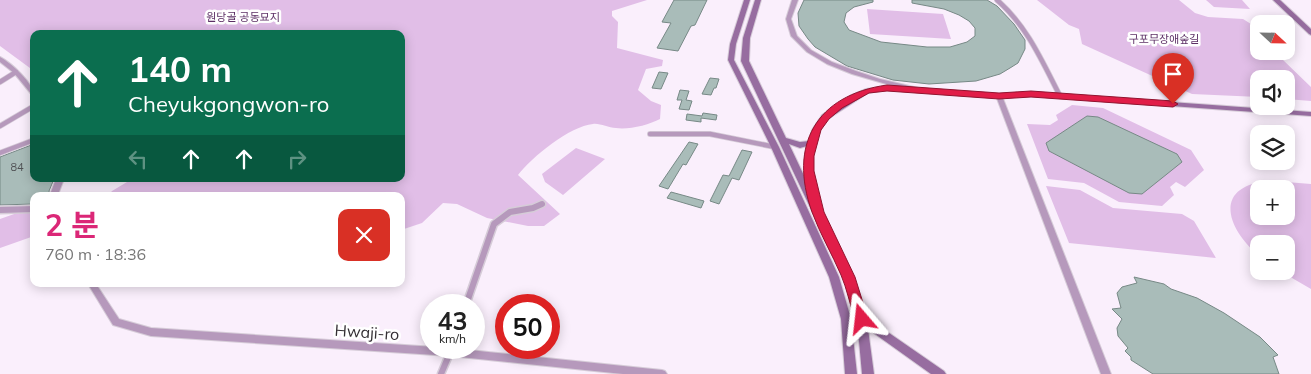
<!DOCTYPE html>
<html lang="ko">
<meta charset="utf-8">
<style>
:root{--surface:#fff;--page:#f6f6f6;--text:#222;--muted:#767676;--accent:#db2777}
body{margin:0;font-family:Mulish,"Noto Sans KR",sans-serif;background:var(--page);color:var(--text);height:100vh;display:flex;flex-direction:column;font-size:19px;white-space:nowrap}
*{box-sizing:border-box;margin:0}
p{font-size:16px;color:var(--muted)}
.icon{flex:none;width:28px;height:28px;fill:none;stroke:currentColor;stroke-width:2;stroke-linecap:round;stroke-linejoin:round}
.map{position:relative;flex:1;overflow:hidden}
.drawer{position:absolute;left:30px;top:192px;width:375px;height:95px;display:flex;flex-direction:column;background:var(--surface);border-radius:10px;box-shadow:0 2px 12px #0003}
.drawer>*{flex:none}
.hud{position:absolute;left:30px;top:30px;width:375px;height:152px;border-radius:10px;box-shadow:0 2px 12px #0003;background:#0b6e4f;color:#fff;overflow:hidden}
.needle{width:32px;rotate:112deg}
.controls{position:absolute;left:1250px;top:15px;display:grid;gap:10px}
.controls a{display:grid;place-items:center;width:45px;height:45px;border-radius:10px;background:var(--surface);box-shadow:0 2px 12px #0003;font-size:25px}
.speed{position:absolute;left:420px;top:294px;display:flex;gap:10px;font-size:25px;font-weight:700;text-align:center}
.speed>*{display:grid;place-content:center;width:65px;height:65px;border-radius:50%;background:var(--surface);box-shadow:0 2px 12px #0003;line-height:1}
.speed small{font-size:12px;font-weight:400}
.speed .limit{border:8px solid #d22;background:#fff;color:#111}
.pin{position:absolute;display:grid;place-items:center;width:42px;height:42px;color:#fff;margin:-51px -21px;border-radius:50% 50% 50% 0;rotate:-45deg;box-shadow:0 0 5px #0007}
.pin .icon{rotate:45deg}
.me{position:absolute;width:55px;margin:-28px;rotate:343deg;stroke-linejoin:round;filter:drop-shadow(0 0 4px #0008)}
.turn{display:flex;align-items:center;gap:18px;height:105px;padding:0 15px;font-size:22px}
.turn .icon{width:65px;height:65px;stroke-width:2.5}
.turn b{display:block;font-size:35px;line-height:42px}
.lanes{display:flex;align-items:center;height:48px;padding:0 15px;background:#0003;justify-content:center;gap:25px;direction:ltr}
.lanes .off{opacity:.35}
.round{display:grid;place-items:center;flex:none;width:52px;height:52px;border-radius:10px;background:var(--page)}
.headline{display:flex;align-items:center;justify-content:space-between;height:85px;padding:0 15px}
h1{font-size:30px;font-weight:700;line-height:38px;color:var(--accent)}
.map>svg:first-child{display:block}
</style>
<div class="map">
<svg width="1311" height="374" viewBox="0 0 1311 374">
<rect width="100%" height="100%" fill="#faeffc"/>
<path fill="#e1bee7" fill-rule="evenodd" d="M 0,0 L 647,0 L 612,11 L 612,16 L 618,22 L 617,48 L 663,60 L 662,66 L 646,69 L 638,90 L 651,101 L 661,105 L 660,119 C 649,125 628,130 616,128 C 608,128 600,123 593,124 C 570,126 532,157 518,175 L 560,214 L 544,226 L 528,226 L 487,218 L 457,204 L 443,203 L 422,223 L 401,230 L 401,196 L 108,196 L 112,191 L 132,179 L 401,179 L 401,34 L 34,34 L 34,71 L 0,46 Z
M 1037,0 L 1179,0 L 1195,13 L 1208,17 L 1243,19 L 1259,29 L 1259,51 L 1280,51 L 1283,60 L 1311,87 L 1311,101 L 1286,99 L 1286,79 L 1259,79 L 1259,97 L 1192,94 L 1082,44 L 1079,29 L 1069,25 Z
M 1206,0 L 1242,0 L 1250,9 L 1214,7 Z
M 867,9 L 943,14 L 951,39 L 870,34 Z
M 1072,105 L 1103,108 L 1191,150 L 1204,170 L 1185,187 L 1176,182 L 1170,187 L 1174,195 L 1162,206 L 1119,202 L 1084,183 L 1048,179 L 1027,124 L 1050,125 L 1058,120 L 1056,115 Z
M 576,148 L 605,159 L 563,195 L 545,182 L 542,174 Z
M 1274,181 L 1311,184 L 1311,289 L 1280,271 L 1286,271 L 1286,244 L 1259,244 L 1259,256 C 1223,225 1214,183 1274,181 ZM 1259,189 L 1286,189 L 1286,216 L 1259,216 Z
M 1046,186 L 1080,190 L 1113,208 L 1182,214 L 1194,221 L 1216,258 L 1069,243 Z
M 17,213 L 34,213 L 34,236 L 0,248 L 0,219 Z"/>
<path fill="#a9bcb9" stroke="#778986" d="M 674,0 L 707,0 L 695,25 L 691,26 L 678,51 L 657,48 L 671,23 L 662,22 Z
M 804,0 L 873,0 L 873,2 L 854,7 L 846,13 L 844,22 L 849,30 L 881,42 L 927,47 L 950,47 L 967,42 L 975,36 L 975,28 L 969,21 L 959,15 L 944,9 L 912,3 L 912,0 L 987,0 L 997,6 L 1014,24 L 1025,40 L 1025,49 L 1018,63 L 1010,68 L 1000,74 L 976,81 L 929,84 L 893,80 L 847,66 L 815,47 L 808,39 L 799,26 L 798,13 Z
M 659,72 L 668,73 L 661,89 L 652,88 Z
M 710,78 L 719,79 L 716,88 L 714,88 L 711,95 L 702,94 Z
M 680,90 L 689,91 L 686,100 L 692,101 L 689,110 L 679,109 L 682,100 L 677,100 Z
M 703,113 L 717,115 L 716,120 L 701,118 L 701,122 L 686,120 L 687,114 L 702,116 Z
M 1087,116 L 1098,117 L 1177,154 L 1182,162 L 1142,194 L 1129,193 L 1049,151 L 1046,143 Z
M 689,142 L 698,144 L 686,165 L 683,164 L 668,189 L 659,186 Z
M 34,144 L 34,179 L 54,179 L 49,191 L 50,196 L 34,196 L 34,204 L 0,205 L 0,157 Z
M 742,150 L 752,152 L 739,180 L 732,178 L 719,204 L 710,201 L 723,175 L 729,176 Z
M 671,192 L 704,201 L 701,208 L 667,198 Z
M 1134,277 L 1164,284 L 1171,289 L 1197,298 L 1224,313 L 1260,337 L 1278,355 L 1273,357 L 1279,374 L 1153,374 L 1131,360 L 1131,357 L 1125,351 L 1128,348 L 1118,336 L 1117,328 L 1122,319 L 1112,309 L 1121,308 L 1117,293 L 1122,287 L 1137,283 Z"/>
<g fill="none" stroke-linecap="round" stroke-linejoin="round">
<defs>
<path id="minor-far1" d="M 997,0 C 1027,26 1042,61 1060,96
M 0,82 L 16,72
M 0,126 L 34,106
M 650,134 L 710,134 L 775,147
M 0,153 L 34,140"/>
<path id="minor" d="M 0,210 L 34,209
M 466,305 L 494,224 L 510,212 L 533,208 L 542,204
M 441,374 L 452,348"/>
<path id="tertiary" d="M 792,0 L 798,0 L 791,19 L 797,36 L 811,50 L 832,62 L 856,71 L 880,79 L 918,88 L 918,90 L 900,88 L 852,74 L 827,64 L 807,52 L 791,36 L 786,19 Z
M 0,57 C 11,63 34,83 34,96 L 32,95 L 14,73 L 0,62 Z
M 999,94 L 1002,96 L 1111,374 L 1101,374 L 996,96 Z
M 56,179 L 64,179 L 59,192 L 60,196 L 52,196 L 51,192 Z
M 88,284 L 96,284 L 119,319 L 151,328 L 450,348 L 662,370 L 665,371 L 667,374 L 623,374 L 450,356 L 151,336 L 113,325 Z"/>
<path id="secondary" d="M 744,0 L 750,0 L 736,44 L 734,60 L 779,147 L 839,277 L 851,319 L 857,374 L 845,374 L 841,319 L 829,277 L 771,147 L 728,60 L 730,44 Z
M 755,0 L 761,0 L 750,38 L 749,61 L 786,138 L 800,142 L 809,141 L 812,130 L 822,115 L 850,96 L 866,89 L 887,86 L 999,94 L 1031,92 L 1311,112 L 1311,116 L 1031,96 L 999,98 L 887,90 L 868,93 L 828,119 L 820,130 L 813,156 L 813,171 L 822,212 L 853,277 L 866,317 L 944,371 L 946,374 L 931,374 L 868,329 L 874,374 L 862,374 L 857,319 L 843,277 L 741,61 L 743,38 ZM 789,144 L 800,148 L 807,146 C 804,159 804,170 807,182 Z
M 1273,0 L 1280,0 L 1311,29 L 1311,35 L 1309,34 Z"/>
</defs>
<use href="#minor-far1" stroke="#d6ccd8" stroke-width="6"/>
<use href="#minor" stroke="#d6ccd8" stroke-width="9"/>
<use href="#tertiary" stroke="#d6ccd8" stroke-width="2"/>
<use href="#secondary" stroke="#d6ccd8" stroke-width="2"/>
<use href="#minor-far1" stroke="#b699bc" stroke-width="4.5"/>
<use href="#minor" stroke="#b699bc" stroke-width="6"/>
<use href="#tertiary" fill="#b699bc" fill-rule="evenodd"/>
<use href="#secondary" fill="#976da0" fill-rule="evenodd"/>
</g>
<path fill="#e11d48" stroke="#92132f" d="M 887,85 L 999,93 L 1031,91 L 1173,101 L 1178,104 L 1173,107 L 1031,97 L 999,99 L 887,91 L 869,93 L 842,108 L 829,119 L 821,130 L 814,156 L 814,171 L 824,212 L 855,277 L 868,319 L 866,323 L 862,325 L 857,323 L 855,319 C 850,305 847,289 841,275 C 832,254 820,234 812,212 C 788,145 816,95 887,85 Z"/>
<g text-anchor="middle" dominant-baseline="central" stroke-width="5" stroke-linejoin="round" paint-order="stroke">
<g font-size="11" fill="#5d3066" stroke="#fff">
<text x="243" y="17">원당골 공동묘지</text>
<text x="1164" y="39">구포무장애숲길</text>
</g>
<g font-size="11" fill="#515255">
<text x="17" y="167">84</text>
</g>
<g font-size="16" fill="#342f34" stroke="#fff">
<text transform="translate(367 332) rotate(4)">Hwaji-ro</text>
</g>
</g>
</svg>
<div class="controls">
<a><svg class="needle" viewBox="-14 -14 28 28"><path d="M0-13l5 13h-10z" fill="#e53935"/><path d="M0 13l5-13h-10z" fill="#767676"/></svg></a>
<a><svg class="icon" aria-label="sound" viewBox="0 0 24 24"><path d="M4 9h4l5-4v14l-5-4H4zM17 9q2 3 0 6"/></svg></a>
<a><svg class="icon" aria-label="layers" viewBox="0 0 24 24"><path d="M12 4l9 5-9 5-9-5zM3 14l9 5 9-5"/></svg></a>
<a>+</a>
<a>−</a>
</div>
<div class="speed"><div>43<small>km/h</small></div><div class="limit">50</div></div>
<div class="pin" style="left:1173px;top:104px;background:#d93025"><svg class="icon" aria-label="arrive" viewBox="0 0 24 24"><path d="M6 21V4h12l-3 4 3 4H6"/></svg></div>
<svg class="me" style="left:862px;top:319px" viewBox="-20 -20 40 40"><path d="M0-17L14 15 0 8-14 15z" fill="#e11d48" stroke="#fff" stroke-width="4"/></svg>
<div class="hud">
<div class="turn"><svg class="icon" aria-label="ahead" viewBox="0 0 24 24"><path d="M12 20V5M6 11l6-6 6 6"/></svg><div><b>140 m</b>Cheyukgongwon-ro</div></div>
<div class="lanes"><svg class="icon off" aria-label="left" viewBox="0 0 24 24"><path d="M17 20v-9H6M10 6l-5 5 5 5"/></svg><svg class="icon" aria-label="ahead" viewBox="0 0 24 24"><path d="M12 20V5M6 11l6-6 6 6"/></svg><svg class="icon" aria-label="ahead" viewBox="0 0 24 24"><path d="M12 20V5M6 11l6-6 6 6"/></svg><svg class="icon off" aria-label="right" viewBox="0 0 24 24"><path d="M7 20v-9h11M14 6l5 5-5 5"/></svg></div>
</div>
<section class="drawer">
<div class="headline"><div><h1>2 분</h1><p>760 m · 18:36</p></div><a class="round" style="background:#d93025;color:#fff"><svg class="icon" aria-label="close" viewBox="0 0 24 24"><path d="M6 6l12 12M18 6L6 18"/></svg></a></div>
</section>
</div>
